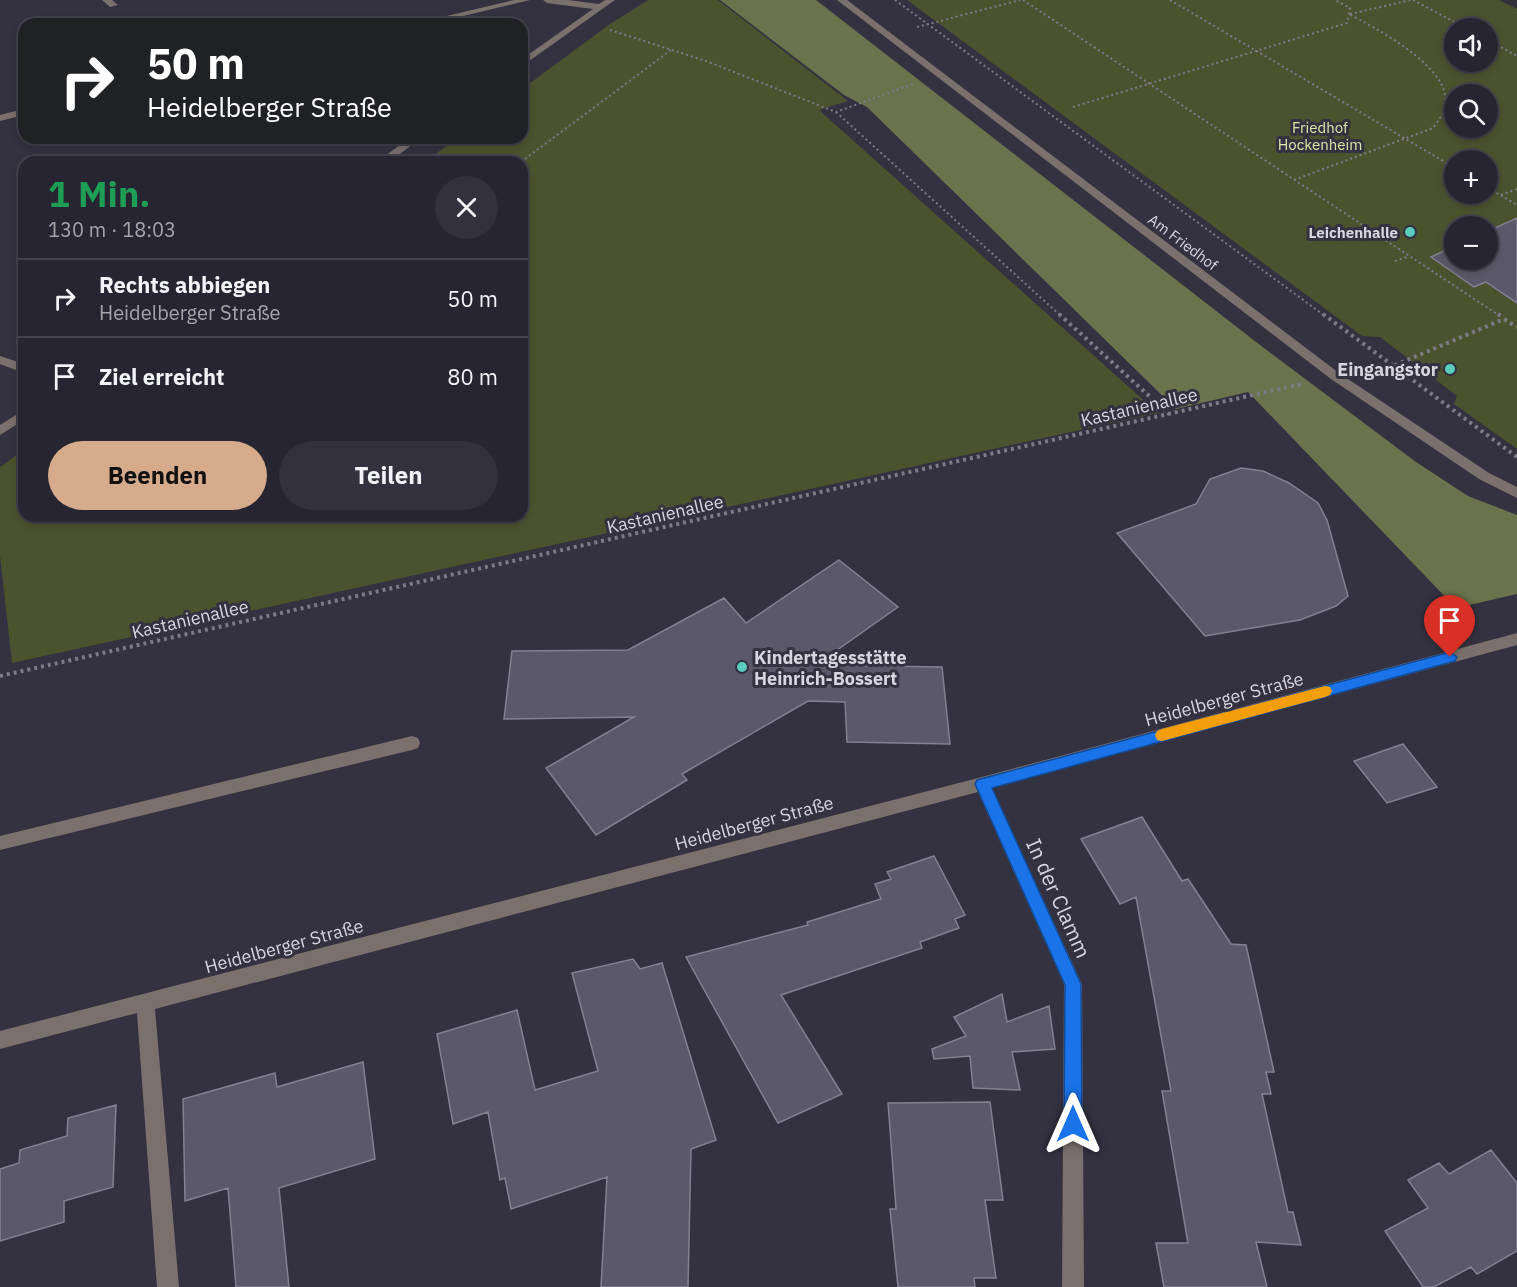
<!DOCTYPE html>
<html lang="de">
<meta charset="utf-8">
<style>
:root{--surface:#272531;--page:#33313d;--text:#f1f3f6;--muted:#a4a5ab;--line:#43424d;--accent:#d6ab8b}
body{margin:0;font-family:"IBM Plex Sans",sans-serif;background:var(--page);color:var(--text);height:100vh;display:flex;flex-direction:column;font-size:22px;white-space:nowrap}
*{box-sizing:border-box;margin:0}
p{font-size:20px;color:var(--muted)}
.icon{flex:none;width:33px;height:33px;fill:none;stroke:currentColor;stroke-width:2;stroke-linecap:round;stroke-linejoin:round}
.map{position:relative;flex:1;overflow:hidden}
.sheet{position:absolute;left:18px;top:156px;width:510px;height:366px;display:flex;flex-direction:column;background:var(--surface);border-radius:18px;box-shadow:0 3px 9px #0003,0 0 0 2px var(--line)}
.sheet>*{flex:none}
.hud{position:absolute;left:18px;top:18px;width:510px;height:126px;border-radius:18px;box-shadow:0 3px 9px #0003,0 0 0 2px var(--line);background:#202124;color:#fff;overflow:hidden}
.fabs{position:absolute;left:1444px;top:18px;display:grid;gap:12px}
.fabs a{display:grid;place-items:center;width:54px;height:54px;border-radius:50%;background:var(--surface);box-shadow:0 3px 9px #0003,0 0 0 2px var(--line);font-size:30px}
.pin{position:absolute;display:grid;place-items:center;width:51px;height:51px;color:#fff;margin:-62px -26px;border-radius:50% 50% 50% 0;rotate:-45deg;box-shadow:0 0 6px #0007}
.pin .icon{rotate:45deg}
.me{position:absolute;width:66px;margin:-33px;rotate:0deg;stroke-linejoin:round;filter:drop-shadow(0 0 4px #0008)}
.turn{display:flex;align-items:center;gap:21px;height:126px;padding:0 30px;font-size:27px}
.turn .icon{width:78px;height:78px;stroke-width:2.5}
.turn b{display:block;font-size:42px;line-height:51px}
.round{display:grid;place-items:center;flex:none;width:63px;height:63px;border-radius:32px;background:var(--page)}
.overview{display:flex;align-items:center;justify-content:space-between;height:102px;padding:0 30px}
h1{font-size:36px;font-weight:800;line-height:45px;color:#1e9e55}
.button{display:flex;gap:12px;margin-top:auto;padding:12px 30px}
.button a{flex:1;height:69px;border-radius:36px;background:var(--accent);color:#111;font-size:24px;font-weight:800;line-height:69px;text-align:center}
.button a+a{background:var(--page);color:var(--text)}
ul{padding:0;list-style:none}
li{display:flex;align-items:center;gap:18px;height:78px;padding:0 30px;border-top:2px solid var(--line)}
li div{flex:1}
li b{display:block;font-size:22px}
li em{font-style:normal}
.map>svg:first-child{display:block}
</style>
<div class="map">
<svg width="1517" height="1287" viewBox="0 0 1517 1287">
<rect width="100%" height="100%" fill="#343141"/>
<path fill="#4b522e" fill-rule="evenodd" d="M 648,0 L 718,0 L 848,101 L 819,110 L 1158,413 L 12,663 L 0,556 L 0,467 L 24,450 L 24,516 L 522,516 L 522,162 L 425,162 L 457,138 L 522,138 L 522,89 L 610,24 Z
M 907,0 L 1499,0 L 1517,9 L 1517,449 L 1454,404 L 1457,396 L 1380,337 L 1362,336 ZM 1455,28 L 1488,28 L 1488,62 L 1455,62 ZM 1455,94 L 1488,94 L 1488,128 L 1455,128 ZM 1455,160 L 1488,160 L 1488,194 L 1455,194 ZM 1455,226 L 1488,226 L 1488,260 L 1455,260 Z"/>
<path fill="#6b734d" d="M 720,0 L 816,0 L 1260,345 L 1416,462 L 1468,496 L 1517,515 L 1517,594 L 1456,608 L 1248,392 L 1176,409 L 867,107 L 844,95 Z"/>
<path fill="#5b5869" stroke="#838093" stroke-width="1.5" d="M 1517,218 L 1517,303 L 1486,282 L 1474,287 L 1431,257 L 1455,246 L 1455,260 L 1488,260 L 1488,231 Z
M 1241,468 L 1263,471 L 1289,483 L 1318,503 L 1327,520 L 1348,596 L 1336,606 L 1300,620 L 1205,636 L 1117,533 L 1196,504 L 1210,479 Z
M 839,560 L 898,607 L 816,665 L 942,667 L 950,744 L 847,742 L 845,702 L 808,701 L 682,774 L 687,780 L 596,835 L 546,768 L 634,717 L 504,719 L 512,651 L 628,650 L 724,598 L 746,623 Z
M 1403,744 L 1437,787 L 1387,803 L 1354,761 Z
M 1142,817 L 1182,881 L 1188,879 L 1231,944 L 1246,945 L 1274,1072 L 1266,1072 L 1271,1094 L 1262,1094 L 1288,1212 L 1293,1212 L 1301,1245 L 1256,1242 L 1267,1287 L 1164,1287 L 1156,1243 L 1188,1243 L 1162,1091 L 1171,1091 L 1136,897 L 1120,904 L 1081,839 Z
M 934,856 L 965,915 L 955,919 L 959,928 L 920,942 L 922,948 L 781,995 L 842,1094 L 778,1123 L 686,957 L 808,925 L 807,922 L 881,899 L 875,884 L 891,879 L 887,872 Z
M 633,959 L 640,969 L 662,963 L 716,1140 L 691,1149 L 688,1287 L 601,1287 L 607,1177 L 511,1209 L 505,1178 L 500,1180 L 488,1112 L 453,1124 L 437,1034 L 517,1010 L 535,1090 L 598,1071 L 572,973 Z
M 1002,994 L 1007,1022 L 1049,1006 L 1055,1049 L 1012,1052 L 1020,1090 L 973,1088 L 970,1056 L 934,1059 L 932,1049 L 966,1036 L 954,1017 Z
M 363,1062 L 375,1159 L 279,1188 L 289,1287 L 236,1287 L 228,1188 L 185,1201 L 183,1099 L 275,1073 L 277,1087 Z
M 990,1102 L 1003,1200 L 985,1200 L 996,1278 L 974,1278 L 975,1287 L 898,1287 L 890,1209 L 896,1209 L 888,1103 Z
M 116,1105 L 113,1187 L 64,1201 L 64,1222 L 0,1241 L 0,1169 L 19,1163 L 20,1150 L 67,1136 L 68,1118 Z
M 1491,1150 L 1517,1183 L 1517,1251 L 1477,1274 L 1471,1267 L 1434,1287 L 1423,1287 L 1385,1231 L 1428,1208 L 1408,1180 L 1439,1163 L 1449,1174 Z"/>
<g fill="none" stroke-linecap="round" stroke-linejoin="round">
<path stroke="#7d7a88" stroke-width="2" stroke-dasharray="2 3" stroke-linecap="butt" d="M 895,0 L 1325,316
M 1023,0 L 1500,316
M 1170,0 L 1455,168
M 1413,0 L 1466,28
M 1350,14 L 1411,0
M 917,27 L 1020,0
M 610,30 L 706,61 L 836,112 L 913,84
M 1488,40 L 1517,56
M 1073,107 L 1347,23 L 1350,8 L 1335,0
M 836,112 L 1061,316
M 521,162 L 671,50
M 1294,180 L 1433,128 L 1445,111 C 1445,104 1446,95 1443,88 C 1432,59 1376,28 1349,14
M 1488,188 L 1517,205
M 1501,195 L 1517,189
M 1395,261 L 1409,256"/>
<path stroke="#7d7a88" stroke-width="4" stroke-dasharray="3 4" stroke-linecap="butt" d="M 1059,314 L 1169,414
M 1323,314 L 1517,457
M 1498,314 L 1504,318
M 1374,369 L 1393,366 L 1504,319 L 1517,327
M 0,676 L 1302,384"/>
<path fill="#7a716d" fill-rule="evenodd" d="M 102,0 L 112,0 L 118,5 L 110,7 Z
M 514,0 L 530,0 L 430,24 L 413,24 Z
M 543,0 L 568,0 L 599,4 L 605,0 L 615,0 L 522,66 L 522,59 L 593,9 L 547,3 Z
M 837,0 L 847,0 L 1339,373 L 1489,473 L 1517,487 L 1517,498 L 1479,479 L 1331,379 Z
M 24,109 L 24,115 L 0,121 L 0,115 Z
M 409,138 L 421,138 L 389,162 L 377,162 Z
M 0,356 L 24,364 L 24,373 L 0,364 Z
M 24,410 L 24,420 L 0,435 L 0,425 Z
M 1517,633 L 1517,645 L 992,788 L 1082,984 L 1084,1287 L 1062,1287 L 1064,984 L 978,792 L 155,1009 L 179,1287 L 157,1287 L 137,1013 L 0,1049 L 0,1031 L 982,777 Z
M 412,736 L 418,738 L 420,743 L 418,748 L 412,750 L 0,850 L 0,836 Z"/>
</g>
<path fill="#1a73e8" stroke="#114b97" stroke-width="1.5" d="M 1450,652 L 1457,657 L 1455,661 L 992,788 L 1081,984 L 1082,1124 L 1079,1130 L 1073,1133 L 1067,1130 L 1064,1124 L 1065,985 L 975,784 L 977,780 Z"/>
<path fill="#f59e0b" d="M 1325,686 L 1330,687 L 1332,691 L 1330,695 L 1325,697 L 1162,741 L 1157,740 L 1155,735 L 1157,731 L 1162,729 Z"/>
<g fill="#59cebe" stroke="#343141" stroke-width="2">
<circle cx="1410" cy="232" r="6"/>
<circle cx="1450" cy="369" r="6"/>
<circle cx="742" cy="667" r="6"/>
</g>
<g text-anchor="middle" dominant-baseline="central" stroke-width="6" stroke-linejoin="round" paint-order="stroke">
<g font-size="15" fill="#d9e8a6" stroke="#343141">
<text x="1320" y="127">Friedhof<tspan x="1320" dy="17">Hockenheim</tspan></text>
</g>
<g font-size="15" font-weight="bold" fill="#d7d5e0" stroke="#343141" text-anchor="end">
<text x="1398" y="232">Leichenhalle</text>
</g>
<g font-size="15" fill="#d7d5e0" stroke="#343141">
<text transform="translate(1183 242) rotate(37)">Am Friedhof</text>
</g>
<g font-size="18" font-weight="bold" fill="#d7d5e0" stroke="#343141" text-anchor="end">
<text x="1438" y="369">Eingangstor</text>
<text x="754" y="657" text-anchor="start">Kindertagesstätte<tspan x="754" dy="21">Heinrich-Bossert</tspan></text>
</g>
<g font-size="18" fill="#d7d5e0" stroke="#343141">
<text transform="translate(1139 407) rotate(-13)">Kastanienallee</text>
<text transform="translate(665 514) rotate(-13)">Kastanienallee</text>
<text transform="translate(190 619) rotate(-13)">Kastanienallee</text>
<text transform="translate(1224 699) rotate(-15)">Heidelberger Straße</text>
<text transform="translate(754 823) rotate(-15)">Heidelberger Straße</text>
<text transform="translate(284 946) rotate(-15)">Heidelberger Straße</text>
</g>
<g font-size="21" fill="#d7d5e0" stroke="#343141">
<text transform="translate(1059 898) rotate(66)">In der Clamm</text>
</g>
</g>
</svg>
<div class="fabs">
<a><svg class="icon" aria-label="sound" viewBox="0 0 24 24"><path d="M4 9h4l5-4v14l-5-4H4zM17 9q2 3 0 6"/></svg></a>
<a><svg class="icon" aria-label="search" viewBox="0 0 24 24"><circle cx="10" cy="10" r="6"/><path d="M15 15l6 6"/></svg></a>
<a>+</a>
<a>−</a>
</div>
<div class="pin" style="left:1450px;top:657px;background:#d93025"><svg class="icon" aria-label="arrive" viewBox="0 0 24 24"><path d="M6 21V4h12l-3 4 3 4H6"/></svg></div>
<svg class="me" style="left:1073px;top:1124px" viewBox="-20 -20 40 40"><path d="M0-17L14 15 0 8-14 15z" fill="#1a73e8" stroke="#fff" stroke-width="4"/></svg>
<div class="hud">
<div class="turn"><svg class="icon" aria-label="right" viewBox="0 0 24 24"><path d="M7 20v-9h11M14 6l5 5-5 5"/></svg><div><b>50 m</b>Heidelberger Straße</div></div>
</div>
<section class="sheet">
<div class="overview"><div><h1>1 Min.</h1><p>130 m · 18:03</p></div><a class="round"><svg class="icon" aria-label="close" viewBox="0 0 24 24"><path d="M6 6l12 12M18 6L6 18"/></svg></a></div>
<ul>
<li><svg class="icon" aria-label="right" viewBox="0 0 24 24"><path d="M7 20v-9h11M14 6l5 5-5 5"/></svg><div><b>Rechts abbiegen</b><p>Heidelberger Straße</p></div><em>50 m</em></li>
<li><svg class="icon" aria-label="arrive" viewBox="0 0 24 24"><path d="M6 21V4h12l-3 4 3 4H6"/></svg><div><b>Ziel erreicht</b></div><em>80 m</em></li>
</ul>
<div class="button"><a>Beenden</a><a>Teilen</a></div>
</section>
</div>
